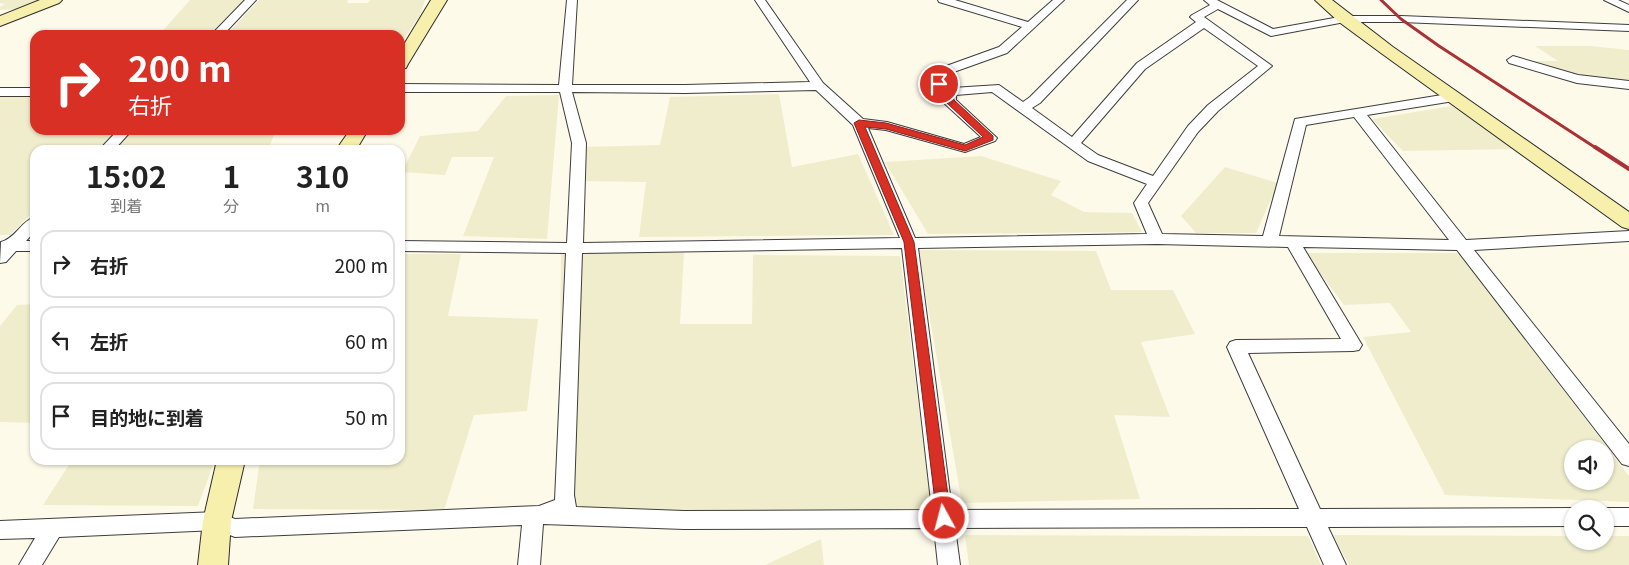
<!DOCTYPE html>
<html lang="ja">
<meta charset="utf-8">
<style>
:root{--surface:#fff;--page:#f6f6f6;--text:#222;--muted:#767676;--line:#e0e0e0}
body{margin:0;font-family:Georgia,"Noto Sans JP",serif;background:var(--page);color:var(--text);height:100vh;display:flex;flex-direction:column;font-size:19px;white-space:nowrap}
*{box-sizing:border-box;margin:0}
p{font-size:16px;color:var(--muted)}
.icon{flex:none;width:28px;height:28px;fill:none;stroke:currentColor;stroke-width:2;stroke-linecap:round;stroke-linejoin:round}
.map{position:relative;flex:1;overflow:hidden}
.panel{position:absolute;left:30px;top:145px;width:375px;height:320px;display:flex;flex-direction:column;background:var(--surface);border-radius:15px;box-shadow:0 1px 4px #0004}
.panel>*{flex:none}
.top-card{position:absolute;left:30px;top:30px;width:375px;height:105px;border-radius:15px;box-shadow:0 1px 4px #0004;background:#d93025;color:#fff;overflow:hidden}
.fabs{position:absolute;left:1564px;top:440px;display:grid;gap:10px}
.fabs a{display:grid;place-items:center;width:50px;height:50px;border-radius:50%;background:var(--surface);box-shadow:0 1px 4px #0004;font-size:25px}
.pin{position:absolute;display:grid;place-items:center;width:42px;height:42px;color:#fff;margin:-21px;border:2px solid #fff;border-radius:50%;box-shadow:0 1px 5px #0007}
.me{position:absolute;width:55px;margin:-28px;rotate:353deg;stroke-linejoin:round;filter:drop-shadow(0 0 4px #0008)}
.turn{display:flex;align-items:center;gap:18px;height:105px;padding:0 15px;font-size:22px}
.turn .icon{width:65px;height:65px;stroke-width:2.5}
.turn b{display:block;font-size:35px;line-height:42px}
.eta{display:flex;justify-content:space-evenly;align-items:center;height:85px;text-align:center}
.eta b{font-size:30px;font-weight:700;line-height:35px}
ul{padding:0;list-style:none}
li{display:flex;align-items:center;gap:15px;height:68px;margin:0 10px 8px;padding:0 5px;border:2px solid var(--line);border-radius:15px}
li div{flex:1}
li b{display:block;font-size:19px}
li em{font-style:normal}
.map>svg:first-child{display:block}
</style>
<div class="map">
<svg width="1629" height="565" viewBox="0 0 1629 565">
<rect width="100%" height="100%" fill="#fdfaea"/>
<path fill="#f0edcd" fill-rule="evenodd" d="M 0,0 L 42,0 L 19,9 L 0,10 L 0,7 L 5,4 L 0,3 Z
M 190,0 L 245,0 L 212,35 L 159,35 Z
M 259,0 L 348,0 L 347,3 L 368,3 L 370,0 L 425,0 L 420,15 L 400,45 L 400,35 L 226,35 Z
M 1535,46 L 1591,46 L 1629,50 L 1629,83 L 1577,79 L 1525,61 L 1558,61 Z
M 779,94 L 792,167 L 858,154 L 894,235 L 639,237 L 646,182 L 576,181 L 578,147 L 660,145 L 670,97 Z
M 559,95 L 547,239 L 463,236 L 494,157 L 452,157 L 445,175 L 402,172 L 420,136 L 478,131 L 506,96 Z
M 35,96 L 35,130 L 117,130 L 97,150 L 35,150 L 35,210 L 10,235 L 0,235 L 0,97 Z
M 1452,106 L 1516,149 L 1403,151 L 1372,119 Z
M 134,130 L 276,130 L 270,145 L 326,150 L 114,150 Z
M 981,156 L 1061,181 L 1051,195 L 1084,212 L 1132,213 L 1142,232 L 928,234 L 885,162 Z
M 1225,167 L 1278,183 L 1256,233 L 1196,233 L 1181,216 Z
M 918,250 L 1096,251 L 1111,290 L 1173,290 L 1195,334 L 1141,342 L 1170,417 L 1114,415 L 1140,499 L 962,503 Z
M 561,251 L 684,253 L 680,324 L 752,324 L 753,255 L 900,256 L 932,514 L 558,516 Z
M 1305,253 L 1459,253 L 1629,476 L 1629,502 L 1445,495 L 1363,337 L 1411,332 L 1390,303 L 1344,305 ZM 1572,449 L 1605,449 L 1605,481 L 1572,481 Z
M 400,254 L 461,254 L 448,316 L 538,319 L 527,411 L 474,415 L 444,510 L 253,509 L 260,460 L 400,460 Z
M 35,304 L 35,423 L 0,422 L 0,326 L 17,305 Z
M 72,460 L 215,460 L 198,506 L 43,505 Z
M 965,535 L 1308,536 L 1321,565 L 969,565 Z
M 1333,535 L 1572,536 L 1572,541 L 1605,541 L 1605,536 L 1629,536 L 1629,565 L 1349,565 Z
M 821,539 L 824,565 L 765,565 Z"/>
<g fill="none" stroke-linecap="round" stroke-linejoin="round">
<defs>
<path id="street" d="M 245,0 L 256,0 L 223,35 L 211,35 Z
M 567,0 L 577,0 L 572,85 L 685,85 L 810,82 L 755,0 L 765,0 L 823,83 L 863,119 L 887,122 L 964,144 L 981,137 L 945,104 L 943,93 L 922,77 L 924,74 L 999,47 L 1022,27 L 939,2 L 938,0 L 955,0 L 1028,22 L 1053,0 L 1064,0 L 1007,53 L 937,78 L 952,88 L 999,85 L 1023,102 L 1030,97 L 1127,0 L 1138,0 L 1040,103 L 1032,108 L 1072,137 L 1137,63 L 1196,22 L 1190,17 L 1192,15 L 1210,5 L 1204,0 L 1217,0 L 1273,29 L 1345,16 L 1401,16 L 1629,25 L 1629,31 L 1401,22 L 1345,22 L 1271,36 L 1218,9 L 1204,17 L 1272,66 L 1218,111 L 1198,132 L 1148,203 L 1162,234 L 1263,236 L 1295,119 L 1454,93 L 1459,94 L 1460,97 L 1459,100 L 1454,101 L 1367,115 L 1466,240 L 1629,231 L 1629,241 L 1474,250 L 1629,444 L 1629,466 L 1622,464 L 1457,250 L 1303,247 L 1362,345 L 1359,350 L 1353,351 L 1248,353 L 1320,509 L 1572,508 L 1574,509 L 1572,509 L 1572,526 L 1328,527 L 1346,565 L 1324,565 L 1307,527 L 955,528 L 960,565 L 938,565 L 934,528 L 684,529 L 543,524 L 540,565 L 518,565 L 522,525 L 235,537 L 217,530 L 59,537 L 42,565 L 19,565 L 35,538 L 0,539 L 0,521 L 217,512 L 235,519 L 539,506 L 555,500 L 566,253 L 400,251 L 400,241 L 567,243 L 572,143 L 560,92 L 400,92 L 400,84 L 559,85 ZM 1204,28 L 1258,66 L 1208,105 L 1188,126 L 1153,176 L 1098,155 L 1081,143 L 1145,69 ZM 816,90 L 853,125 L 900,238 L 583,243 L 586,143 L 572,92 L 685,93 ZM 992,92 L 1088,161 L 1147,184 L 1134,203 L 1147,234 L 915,238 L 868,128 L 886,130 L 965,152 L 995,141 L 997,138 L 956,100 L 956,95 ZM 1354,117 L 1449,240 L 1279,236 L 1306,125 ZM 1157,244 L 1288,247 L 1341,339 L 1236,340 L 1230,342 L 1227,347 L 1299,509 L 952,510 L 918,248 ZM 902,248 L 932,510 L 684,511 L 576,507 L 574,495 L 582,253 Z
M 1604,0 L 1618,0 L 1629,5 L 1629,12 Z
M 1513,56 L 1578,75 L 1629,81 L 1629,89 L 1577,83 L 1509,63 L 1507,60 Z
M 0,88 L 35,88 L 35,96 L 0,96 Z
M 118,130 L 132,130 L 114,150 L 99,150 Z
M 35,217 L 35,231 L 26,241 L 35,241 L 35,251 L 16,251 L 6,262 L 0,263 L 1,242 C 16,238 21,221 35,217 Z
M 1605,508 L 1629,508 L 1629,526 L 1605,526 L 1605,509 L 1603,509 Z"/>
<path id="secondary" d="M 40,0 L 62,0 L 59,3 L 0,26 L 0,16 Z
M 431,0 L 447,0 L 408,64 L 406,68 L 400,69 L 400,51 Z
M 1315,0 L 1332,0 L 1393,47 L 1629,212 L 1629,229 L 1622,227 L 1381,53 L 1339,22 Z
M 350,130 L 368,130 L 356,150 L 336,150 Z
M 217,460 L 245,460 L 231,521 L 228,565 L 198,565 L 203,521 Z"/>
</defs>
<use href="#street" stroke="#3d3d3d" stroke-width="2"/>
<use href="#secondary" stroke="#2c2c2c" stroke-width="2"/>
<use href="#street" fill="#fff" fill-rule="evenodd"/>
<use href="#secondary" fill="#f6f0ac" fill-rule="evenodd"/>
<path stroke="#aa3235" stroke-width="3" d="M 1381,0 L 1401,19 L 1439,46 L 1596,148"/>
<path stroke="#aa3235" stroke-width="4" d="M 1595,147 L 1629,169"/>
</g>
<path fill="#d93025" stroke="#8d1f18" d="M 939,82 L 952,90 L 954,100 L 993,136 L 993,140 L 965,151 L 886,129 L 865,127 L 914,242 L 951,518 L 949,522 L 944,524 L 939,522 L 937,518 L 904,242 L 854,123 L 859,120 L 886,123 L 965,145 L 983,137 L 947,103 L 945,93 L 934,84 Z"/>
</svg>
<div class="fabs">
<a><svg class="icon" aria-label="sound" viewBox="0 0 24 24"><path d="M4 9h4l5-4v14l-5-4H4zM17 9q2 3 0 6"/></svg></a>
<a><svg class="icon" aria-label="search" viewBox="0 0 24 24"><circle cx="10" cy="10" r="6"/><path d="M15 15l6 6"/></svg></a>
</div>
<div class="pin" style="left:939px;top:84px;background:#d93025"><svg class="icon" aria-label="arrive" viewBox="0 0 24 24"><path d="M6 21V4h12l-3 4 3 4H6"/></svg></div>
<svg class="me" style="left:944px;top:518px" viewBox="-20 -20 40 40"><circle r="17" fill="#d93025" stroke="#fff" stroke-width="3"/><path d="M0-11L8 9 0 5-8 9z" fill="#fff"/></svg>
<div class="top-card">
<div class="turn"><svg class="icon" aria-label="right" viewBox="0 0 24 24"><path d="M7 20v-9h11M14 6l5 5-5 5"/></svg><div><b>200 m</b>右折</div></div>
</div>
<section class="panel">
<div class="eta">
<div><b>15:02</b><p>到着</p></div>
<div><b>1</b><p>分</p></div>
<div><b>310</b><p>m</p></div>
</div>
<ul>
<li><svg class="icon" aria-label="right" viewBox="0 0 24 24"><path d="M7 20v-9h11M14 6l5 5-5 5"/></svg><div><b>右折</b></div><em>200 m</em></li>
<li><svg class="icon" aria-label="left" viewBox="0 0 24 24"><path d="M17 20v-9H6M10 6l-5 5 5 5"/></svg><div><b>左折</b></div><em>60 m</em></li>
<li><svg class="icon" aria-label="arrive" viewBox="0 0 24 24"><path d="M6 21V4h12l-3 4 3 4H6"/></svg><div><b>目的地に到着</b></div><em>50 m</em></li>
</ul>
</section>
</div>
